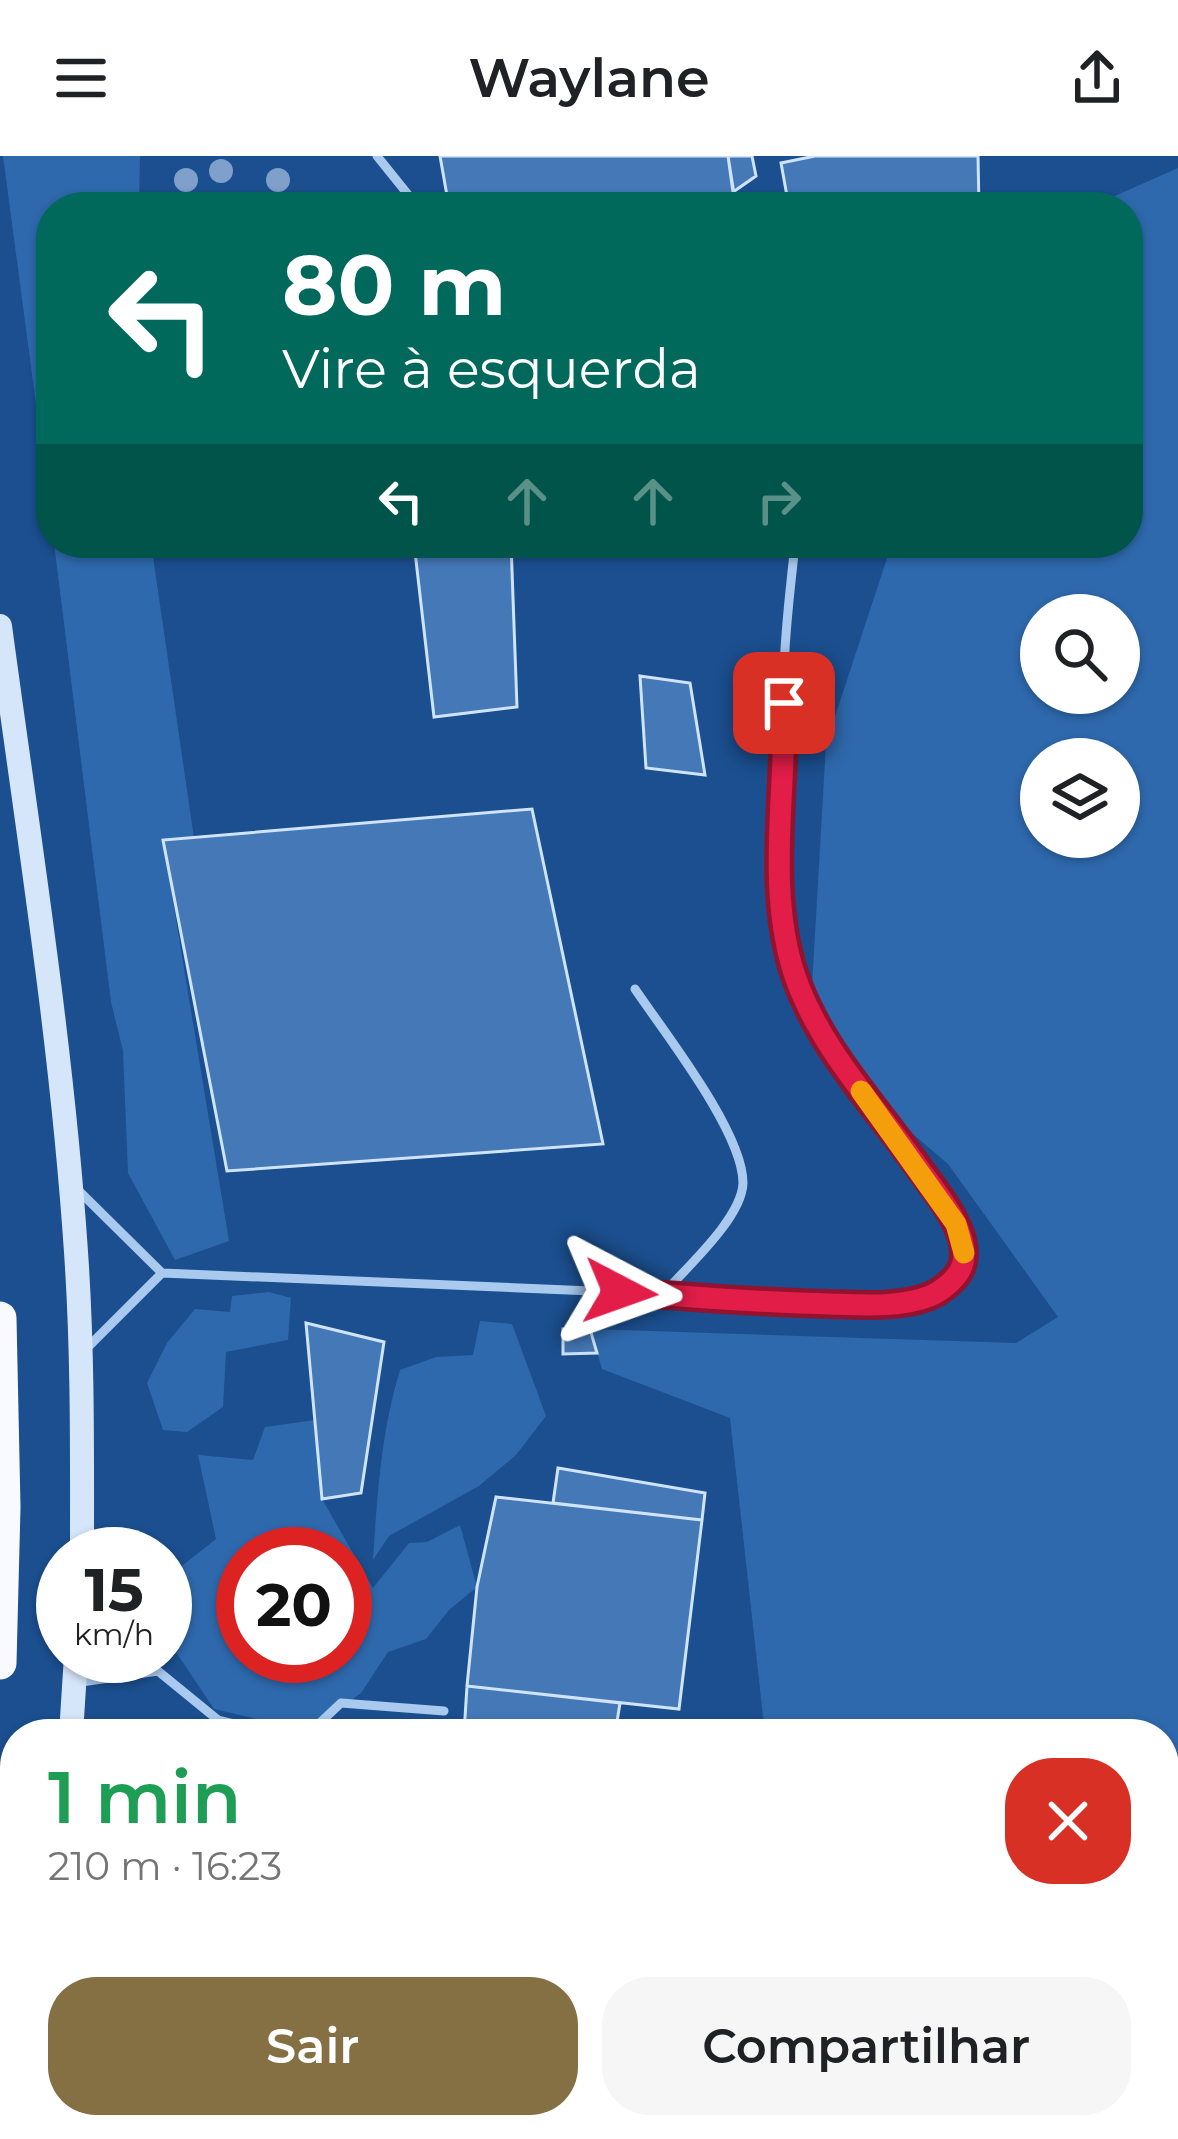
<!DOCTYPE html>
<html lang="pt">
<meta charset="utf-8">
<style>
:root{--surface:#fff;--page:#f6f6f6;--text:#202124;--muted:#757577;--accent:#847042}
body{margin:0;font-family:Montserrat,sans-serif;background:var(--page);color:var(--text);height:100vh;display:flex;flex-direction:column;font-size:45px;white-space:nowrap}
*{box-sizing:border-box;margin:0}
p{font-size:39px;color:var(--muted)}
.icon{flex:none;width:66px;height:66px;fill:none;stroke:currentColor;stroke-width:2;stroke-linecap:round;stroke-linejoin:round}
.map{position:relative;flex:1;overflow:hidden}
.sheet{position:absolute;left:0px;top:1563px;width:1179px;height:420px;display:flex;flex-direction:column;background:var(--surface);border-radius:48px 48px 0 0;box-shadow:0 3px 9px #0004}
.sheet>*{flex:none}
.guide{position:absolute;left:36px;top:36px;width:1107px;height:366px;border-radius:48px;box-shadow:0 3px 9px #0004;background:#00695c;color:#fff;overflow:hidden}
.tools{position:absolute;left:1020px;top:438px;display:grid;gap:24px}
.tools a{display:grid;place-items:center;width:120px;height:120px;border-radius:50%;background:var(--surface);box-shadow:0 3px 9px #0004;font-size:60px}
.speed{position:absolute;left:36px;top:1371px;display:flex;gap:24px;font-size:60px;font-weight:700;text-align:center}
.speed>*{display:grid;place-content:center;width:156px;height:156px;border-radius:50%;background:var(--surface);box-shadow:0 3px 9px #0004;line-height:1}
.speed small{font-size:30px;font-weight:400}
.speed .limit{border:18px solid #d22;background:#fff;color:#111}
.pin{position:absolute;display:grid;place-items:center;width:102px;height:102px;color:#fff;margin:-51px;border-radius:24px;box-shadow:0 6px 18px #0006}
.me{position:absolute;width:132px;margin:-66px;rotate:94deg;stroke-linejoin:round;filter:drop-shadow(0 0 9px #0008)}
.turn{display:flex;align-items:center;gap:42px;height:252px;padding:0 48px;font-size:54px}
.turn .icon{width:156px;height:156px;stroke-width:2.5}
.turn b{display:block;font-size:84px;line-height:102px}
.lanes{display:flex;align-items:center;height:114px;padding:0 48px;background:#0003;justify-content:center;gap:60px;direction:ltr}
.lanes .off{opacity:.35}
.round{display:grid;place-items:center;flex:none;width:126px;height:126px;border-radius:48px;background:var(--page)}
.headline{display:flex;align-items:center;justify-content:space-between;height:204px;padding:0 48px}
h1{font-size:72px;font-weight:600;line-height:90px;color:#1e9e55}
.action{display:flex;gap:24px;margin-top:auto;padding:24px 48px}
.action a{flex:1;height:138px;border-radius:48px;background:var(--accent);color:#fff;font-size:48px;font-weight:600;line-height:138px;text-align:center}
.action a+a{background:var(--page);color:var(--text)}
header{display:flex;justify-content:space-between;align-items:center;height:156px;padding:0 48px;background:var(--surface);font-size:54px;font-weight:600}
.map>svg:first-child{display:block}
</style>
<header><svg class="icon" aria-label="menu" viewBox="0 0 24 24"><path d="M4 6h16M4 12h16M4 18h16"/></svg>Waylane<svg class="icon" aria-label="share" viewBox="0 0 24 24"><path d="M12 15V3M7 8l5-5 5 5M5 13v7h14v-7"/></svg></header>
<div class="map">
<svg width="1178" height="1983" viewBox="0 0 1178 1983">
<rect width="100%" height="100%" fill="#1b4f8f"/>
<path fill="#2e69ad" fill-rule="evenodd" d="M 3,0 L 140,0 L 139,51 L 51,51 L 51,361 Z
M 1178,12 L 1178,1983 L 828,1983 L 827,1968 L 1164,1968 L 1164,1578 L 765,1578 L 730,1262 L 602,1213 L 590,1173 L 1016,1187 L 1058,1161 L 948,1008 L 872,943 L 812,830 L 826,588 L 892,387 L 1128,387 L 1128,51 L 1090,51 ZM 1041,459 L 1119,459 L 1119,537 L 1041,537 ZM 1041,603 L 1119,603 L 1119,681 L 1041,681 Z
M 54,387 L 151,387 L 194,682 L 163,685 L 229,1085 L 175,1104 L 128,1017 L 123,895 L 111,846 Z
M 269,1136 L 291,1142 L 288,1184 L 226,1196 L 223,1251 L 187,1276 L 163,1274 L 147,1227 L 167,1187 L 195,1153 L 230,1156 L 232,1140 Z
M 480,1165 L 512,1168 L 546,1260 L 516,1299 L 479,1330 L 389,1380 L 373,1404 C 377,1341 381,1275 400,1214 L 436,1201 L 473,1199 Z
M 315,1264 L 322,1343 L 373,1432 L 409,1387 L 427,1386 L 460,1369 L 477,1431 L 449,1454 L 426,1483 L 388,1496 L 361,1537 L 308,1575 L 214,1553 L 174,1493 L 178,1413 L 216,1383 L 198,1299 L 253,1304 L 265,1271 ZM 243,1398 L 345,1398 L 345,1500 L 243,1500 Z"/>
<path fill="#4478b7" stroke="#cfe3fa" stroke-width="3" d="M 440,0 L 728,0 L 736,51 L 449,51 Z
M 728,0 L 752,0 L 756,20 L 733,36 Z
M 815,0 L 978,0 L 979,51 L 789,51 L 781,7 Z
M 414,387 L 511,387 L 517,551 L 434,561 Z
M 640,520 L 690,527 L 705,619 L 646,612 Z
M 532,653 L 603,988 L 227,1015 L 163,684 Z
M 306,1167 L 384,1186 L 361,1337 L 322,1343 Z
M 563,1173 L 590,1173 L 597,1197 L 563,1198 Z
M 558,1312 L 705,1337 L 702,1364 L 553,1347 Z
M 496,1341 L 702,1364 L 679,1553 L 467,1530 L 477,1431 Z
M 467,1530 L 620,1547 L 615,1578 L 464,1578 Z
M 335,1968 L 730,1968 L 729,1983 L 334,1983 Z"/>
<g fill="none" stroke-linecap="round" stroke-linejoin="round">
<path stroke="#a9c9ee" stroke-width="6" stroke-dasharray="6 9" stroke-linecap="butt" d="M 99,1983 L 103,1968"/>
<path stroke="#a9c9ee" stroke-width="9" d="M 377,0 L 418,51
M 635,833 C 664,876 743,976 743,1027 C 742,1062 686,1112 663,1138
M 76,1032 L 162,1117 L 663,1138 C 719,1145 935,1171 962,1113 C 981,1070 869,950 844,912 C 831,892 818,870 808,849 C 771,774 784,695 785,615 C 786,582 783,548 784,515 C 785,472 791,429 795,387
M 85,1194 L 162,1117
M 128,1500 L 158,1515 L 218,1564 L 215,1578
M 74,1527 L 158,1515
M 218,1564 L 276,1578
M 308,1578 L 341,1547 L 444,1555"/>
<path stroke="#d6e6fa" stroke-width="24" d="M 0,470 C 28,678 62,887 76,1096 C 83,1197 82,1297 82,1398
M 71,1578 L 76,1500
M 4,1983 L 15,1931"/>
<path stroke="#f8faff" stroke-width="33" d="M 0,1162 L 4,1351 L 0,1507"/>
</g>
<g fill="#7ea0ca">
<circle cx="221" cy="15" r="12"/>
<circle cx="186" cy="24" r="12"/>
<circle cx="278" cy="24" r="12"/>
</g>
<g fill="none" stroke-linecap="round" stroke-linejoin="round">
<defs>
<path id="route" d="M 620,1136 C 690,1140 759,1147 830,1148 C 861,1149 900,1152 930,1140 C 942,1135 958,1122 962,1110 C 973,1078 936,1036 919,1012 C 876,950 820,893 795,820 C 766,734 786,636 784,547"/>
</defs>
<use href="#route" stroke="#92132f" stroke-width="30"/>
<use href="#route" stroke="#e11d48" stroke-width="21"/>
<path stroke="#f59e0b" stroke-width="21" d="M 861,935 L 956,1068 L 964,1097"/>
</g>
</svg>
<div class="tools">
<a><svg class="icon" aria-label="search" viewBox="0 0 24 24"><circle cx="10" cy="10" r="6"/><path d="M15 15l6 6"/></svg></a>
<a><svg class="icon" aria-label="layers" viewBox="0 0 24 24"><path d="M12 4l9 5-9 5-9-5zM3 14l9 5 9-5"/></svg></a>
</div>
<div class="speed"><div>15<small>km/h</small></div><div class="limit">20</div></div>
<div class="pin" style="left:784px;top:547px;background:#d93025"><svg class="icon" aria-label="arrive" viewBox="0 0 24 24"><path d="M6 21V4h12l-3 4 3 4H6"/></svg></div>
<svg class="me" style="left:620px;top:1136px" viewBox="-20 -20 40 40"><path d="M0-17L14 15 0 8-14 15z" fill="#e11d48" stroke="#fff" stroke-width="4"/></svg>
<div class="guide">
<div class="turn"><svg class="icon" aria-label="left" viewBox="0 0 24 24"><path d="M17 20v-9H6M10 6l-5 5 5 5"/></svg><div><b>80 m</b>Vire à esquerda</div></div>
<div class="lanes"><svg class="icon" aria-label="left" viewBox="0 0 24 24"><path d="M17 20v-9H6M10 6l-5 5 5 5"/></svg><svg class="icon off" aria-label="ahead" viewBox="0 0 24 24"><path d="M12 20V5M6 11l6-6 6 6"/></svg><svg class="icon off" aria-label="ahead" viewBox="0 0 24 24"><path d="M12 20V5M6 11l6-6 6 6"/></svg><svg class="icon off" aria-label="right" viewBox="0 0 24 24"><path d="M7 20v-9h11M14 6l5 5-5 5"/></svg></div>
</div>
<section class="sheet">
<div class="headline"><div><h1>1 min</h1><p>210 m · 16:23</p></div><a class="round" style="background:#d93025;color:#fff"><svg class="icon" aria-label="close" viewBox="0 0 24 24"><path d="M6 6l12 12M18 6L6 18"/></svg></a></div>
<div class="action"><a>Sair</a><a>Compartilhar</a></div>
</section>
</div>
